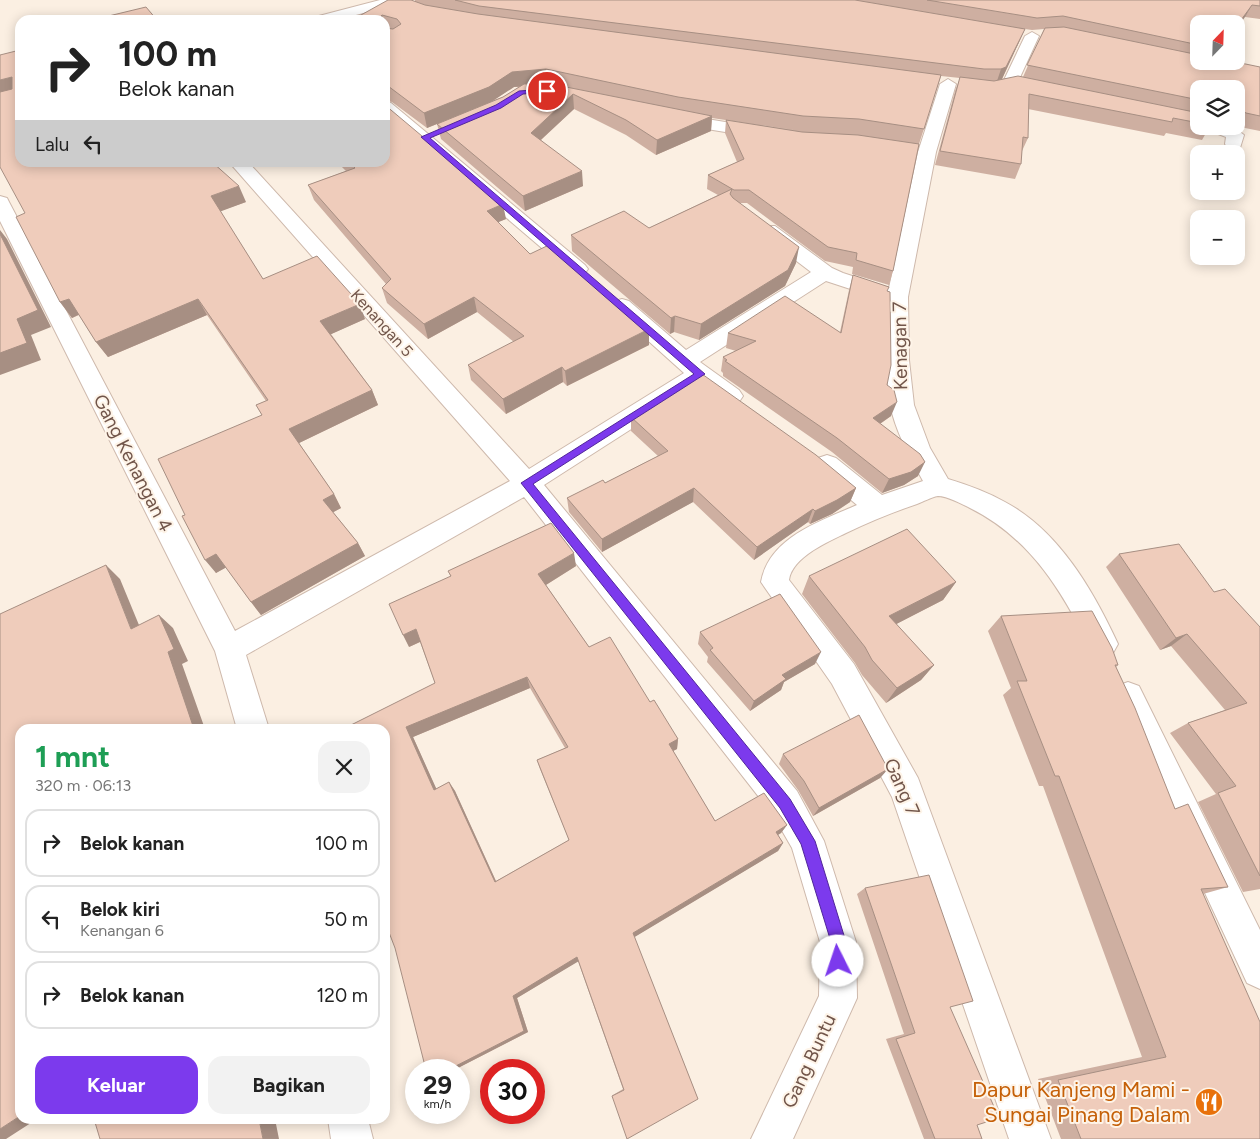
<!DOCTYPE html>
<html lang="id">
<meta charset="utf-8">
<style>
:root{--surface:#fff;--page:#f2f2f2;--text:#222;--muted:#767676;--line:#e0e0e0;--accent:#7c3aed}
body{margin:0;font-family:Figtree,sans-serif;background:var(--page);color:var(--text);height:100vh;display:flex;flex-direction:column;font-size:19px;white-space:nowrap}
*{box-sizing:border-box;margin:0}
p{font-size:16px;color:var(--muted)}
.icon{flex:none;width:28px;height:28px;fill:none;stroke:currentColor;stroke-width:2;stroke-linecap:round;stroke-linejoin:round}
.map{position:relative;flex:1;overflow:hidden}
.sheet{position:absolute;left:15px;top:724px;width:375px;height:400px;display:flex;flex-direction:column;background:var(--surface);border-radius:15px;box-shadow:0 2px 12px #0003}
.sheet>*{flex:none}
.banner{position:absolute;left:15px;top:15px;width:375px;height:152px;border-radius:15px;box-shadow:0 2px 12px #0003;background:#fff;color:var(--text);overflow:hidden}
.needle{width:32px;rotate:23deg}
.tools{position:absolute;left:1190px;top:15px;display:grid;gap:10px}
.tools a{display:grid;place-items:center;width:55px;height:55px;border-radius:10px;background:var(--surface);box-shadow:0 2px 12px #0003;font-size:25px}
.speed{position:absolute;left:405px;top:1059px;display:flex;gap:10px;font-size:25px;font-weight:700;text-align:center}
.speed>*{display:grid;place-content:center;width:65px;height:65px;border-radius:50%;background:var(--surface);box-shadow:0 2px 12px #0003;line-height:1}
.speed small{font-size:12px;font-weight:400}
.speed .limit{border:8px solid #d22;background:#fff;color:#111}
.pin{position:absolute;display:grid;place-items:center;width:42px;height:42px;color:#fff;margin:-21px;border:2px solid #fff;border-radius:50%;box-shadow:0 1px 5px #0007}
.me{position:absolute;width:55px;margin:-28px;rotate:356deg;stroke-linejoin:round;filter:drop-shadow(0 0 4px #0008)}
.turn{display:flex;align-items:center;gap:18px;height:105px;padding:0 20px;font-size:22px}
.turn .icon{width:65px;height:65px;stroke-width:2.5}
.turn b{display:block;font-size:35px;line-height:42px}
.then{display:flex;align-items:center;height:48px;padding:0 20px;background:#0003;gap:10px;font-size:19px}
.round{display:grid;place-items:center;flex:none;width:52px;height:52px;border-radius:15px;background:var(--page)}
.overview{display:flex;align-items:center;justify-content:space-between;height:85px;padding:0 20px}
h1{font-size:30px;font-weight:700;line-height:38px;color:#1e9e55}
.button{display:flex;gap:10px;margin-top:auto;padding:10px 20px}
.button a{flex:1;height:58px;border-radius:15px;background:var(--accent);color:#fff;font-size:20px;font-weight:700;line-height:58px;text-align:center}
.button a+a{background:var(--page);color:var(--text)}
ul{padding:0;list-style:none}
li{display:flex;align-items:center;gap:15px;height:68px;margin:0 10px 8px;padding:0 10px;border:2px solid var(--line);border-radius:15px}
li div{flex:1}
li b{display:block;font-size:19px}
li em{font-style:normal}
.map>svg:first-child{display:block}
</style>
<div class="map">
<svg width="1260" height="1139" viewBox="0 0 1260 1139">
<rect width="100%" height="100%" fill="#fbefe2"/>
<g fill="none" stroke-linecap="round" stroke-linejoin="round">
<defs>
<path id="minor" d="M 380,0 L 403,0 L 401,3 L 337,20 L 313,20 L 315,17 Z
M 1032,32 L 1039,36 L 1016,86 L 999,92 L 976,90 L 974,87 L 976,84 L 1004,80 L 1025,36 Z
M 948,79 L 956,84 L 936,152 L 908,297 L 909,360 L 914,405 L 930,448 L 948,479 C 968,485 987,492 1005,502 C 1059,531 1093,590 1118,644 L 1113,653 L 1103,657 L 1093,653 C 1063,593 1032,539 970,508 C 962,504 947,496 938,496 C 931,497 923,502 917,504 C 893,512 869,522 846,533 C 828,542 792,557 789,580 L 854,664 L 918,778 L 1051,1139 L 1009,1139 L 892,797 L 832,684 L 761,582 C 769,537 821,521 857,505 L 818,472 L 815,465 L 818,458 L 827,455 L 836,458 L 882,495 L 923,481 C 910,457 895,431 890,404 C 884,370 887,335 887,301 L 826,281 L 700,362 L 739,390 L 743,396 L 739,402 C 723,407 712,394 700,385 L 544,485 L 797,791 L 824,841 L 856,942 L 857,998 L 793,1139 L 751,1139 L 819,996 L 820,942 L 792,848 L 773,815 L 524,497 L 246,655 L 269,729 L 237,729 L 215,651 L 0,221 L 0,196 L 7,198 L 9,202 L 235,631 L 510,481 L 229,162 L 248,162 L 529,469 L 684,373 L 615,311 L 611,306 L 615,301 L 622,299 L 629,301 L 686,350 L 811,272 L 761,234 L 758,230 L 761,226 L 775,226 L 832,268 L 843,273 L 889,288 L 918,152 L 940,84 Z
M 385,101 L 391,103 L 585,265 L 588,269 L 585,273 L 578,275 L 571,273 L 385,114 Z
M 676,114 L 762,128 L 768,129 L 771,133 L 768,137 L 762,138 L 670,123 L 668,119 L 670,115 Z
M 1206,126 L 1232,126 L 1244,135 L 1240,148 L 1228,148 L 1225,144 L 1226,137 L 1208,130 Z
M 1128,682 L 1139,686 L 1260,930 L 1260,989 L 1247,983 L 1113,696 L 1117,686 Z
M 328,1119 L 368,1119 L 373,1139 L 331,1139 Z"/>
</defs>
<use href="#minor" stroke="#ceb9ac" stroke-width="2"/>
<use href="#minor" fill="#fff" fill-rule="evenodd"/>
</g>
<path fill="#ceafa1" fill-rule="evenodd" d="M 415,0 L 1260,0 L 1260,19 L 1245,17 L 1199,24 L 1199,61 L 1260,67 L 1260,131 L 1235,126 L 1236,126 L 1236,89 L 1199,89 L 1199,126 L 1210,126 L 1202,140 L 1166,133 L 1164,136 L 1028,109 L 1028,138 L 1022,151 L 1021,164 L 1015,179 L 935,165 L 955,91 L 960,78 L 941,76 L 919,144 L 893,271 L 889,285 L 852,274 L 853,267 L 825,261 L 747,203 L 739,203 L 796,263 L 785,286 L 699,340 L 674,332 L 670,334 L 572,251 L 571,235 L 649,228 L 718,195 L 707,189 L 708,175 L 737,162 L 725,133 L 726,120 L 800,131 L 712,118 L 711,131 L 656,155 L 626,135 L 574,109 L 541,140 L 583,186 L 525,211 L 441,139 L 437,124 L 427,128 L 392,102 L 385,100 L 385,20 L 352,20 L 415,1 ZM 1025,29 L 1032,30 L 1044,29 L 1023,77 L 1002,79 L 1020,40 ZM 514,87 L 519,87 L 503,97 L 494,100 Z
M 337,162 L 385,162 L 506,219 L 498,222 L 530,254 L 649,345 L 567,386 L 563,382 L 506,414 L 471,380 L 468,365 L 514,342 L 477,312 L 428,339 L 387,303 L 382,288 L 386,284 L 314,200 L 308,185 L 346,171 Z
M 246,202 L 220,211 L 263,279 L 365,319 L 331,334 L 372,390 L 378,405 L 299,443 L 334,494 L 341,508 L 333,512 L 358,543 L 365,556 L 261,615 L 251,602 L 226,567 L 216,573 L 185,515 L 262,415 L 256,405 L 266,401 L 207,315 L 108,357 L 96,342 L 79,315 L 72,318 L 60,302 L 25,213 Z
M 853,275 L 887,292 L 887,385 L 891,416 L 880,424 L 918,476 L 904,485 L 882,493 L 832,452 L 723,376 L 723,373 L 721,371 L 723,357 L 736,351 L 726,348 L 728,333 L 840,332 L 849,290 Z
M 631,417 L 856,488 L 850,502 L 832,514 L 810,524 L 808,522 L 754,560 L 693,502 L 602,552 L 569,512 L 567,498 L 605,483 L 658,456 L 631,431 Z
M 1119,554 L 1214,592 L 1260,627 L 1260,889 L 1243,892 L 1198,802 L 1216,794 L 1170,733 L 1188,723 L 1225,710 L 1171,646 L 1160,650 L 1106,567 Z
M 576,566 L 546,585 L 589,647 L 650,702 L 678,739 L 677,749 L 673,751 L 715,821 L 787,825 L 781,833 L 778,835 L 783,843 L 778,851 L 634,937 L 698,1099 L 612,1096 L 613,1095 L 623,1089 L 578,961 L 517,998 L 528,1032 L 454,1070 L 426,1070 L 385,729 L 435,683 L 420,642 L 409,647 L 451,577 L 448,571 ZM 530,688 L 565,748 L 537,760 L 540,769 L 569,840 L 496,881 L 455,791 L 449,782 L 436,789 L 413,737 Z
M 809,576 L 956,582 L 943,600 L 896,624 L 934,665 L 921,680 L 886,703 L 862,675 L 855,663 L 802,594 Z
M 1001,616 L 1118,665 L 1116,667 L 1175,809 L 1228,887 L 1203,894 L 1260,1139 L 1061,1139 L 1038,1079 L 1142,1057 L 1043,786 L 1039,786 L 1003,695 L 1011,688 L 988,631 Z
M 700,632 L 815,664 L 784,682 L 781,690 L 750,711 L 707,662 L 708,657 L 698,644 Z
M 783,754 L 888,769 L 880,778 L 813,816 L 798,790 L 779,764 Z
M 865,888 L 950,1007 L 977,1125 L 982,1139 L 924,1139 L 886,1039 L 904,1034 L 857,894 Z"/>
<path fill="#a78f83" d="M 1252,5 L 1245,17 L 1236,29 L 1236,27 Z
M 382,15 L 383,20 L 380,20 L 380,17 Z
M 1025,29 L 1020,40 L 1002,79 L 997,81 L 1001,69 Z
M 546,69 L 547,84 L 514,87 L 491,102 L 427,128 L 424,113 L 512,72 Z
M 12,77 L 20,90 L 0,98 L 0,80 Z
M 573,94 L 574,109 L 532,148 L 531,133 Z
M 712,116 L 711,131 L 656,155 L 657,140 Z
M 582,171 L 583,186 L 525,211 L 523,196 Z
M 239,186 L 246,202 L 219,212 L 211,196 Z
M 503,204 L 506,219 L 489,226 L 487,211 Z
M 0,230 L 7,239 L 51,327 L 31,335 L 41,360 L 0,375 L 0,353 L 17,319 L 0,234 Z
M 799,247 L 796,263 L 785,286 L 699,340 L 701,324 Z
M 474,297 L 477,312 L 428,339 L 424,324 Z
M 69,299 L 80,314 L 72,318 L 60,302 Z
M 198,299 L 207,315 L 108,357 L 96,342 Z
M 360,304 L 365,319 L 327,336 L 320,321 Z
M 675,316 L 674,332 L 670,334 L 671,318 Z
M 649,329 L 649,345 L 567,386 L 565,371 Z
M 562,367 L 563,382 L 506,414 L 503,399 Z
M 372,390 L 378,405 L 297,444 L 289,429 Z
M 897,402 L 891,416 L 868,432 L 873,418 Z
M 925,462 L 918,476 L 904,485 L 882,493 L 889,479 Z
M 694,488 L 693,502 L 602,552 L 602,539 Z
M 856,488 L 850,502 L 832,514 L 810,524 L 815,511 Z
M 334,494 L 341,508 L 330,514 L 323,500 Z
M 813,509 L 808,522 L 754,560 L 757,547 Z
M 358,543 L 365,556 L 261,615 L 251,602 Z
M 574,553 L 576,566 L 541,588 L 538,574 Z
M 216,554 L 227,567 L 216,573 L 205,560 Z
M 106,565 L 120,579 L 146,642 L 131,629 Z
M 956,582 L 943,600 L 879,633 L 889,616 Z
M 159,615 L 173,628 L 188,661 L 182,664 L 205,729 L 188,729 L 168,652 Z
M 416,629 L 422,641 L 409,647 L 403,635 Z
M 1187,634 L 1171,646 L 1160,650 L 1176,638 Z
M 821,652 L 815,664 L 784,682 L 781,690 L 750,711 L 754,701 L 782,675 Z
M 934,665 L 921,680 L 886,703 L 897,688 Z
M 527,677 L 530,688 L 413,737 L 441,799 L 434,790 L 406,727 Z
M 678,739 L 677,749 L 667,754 L 669,744 Z
M 888,769 L 880,778 L 813,816 L 819,808 Z
M 449,782 L 455,791 L 499,888 L 495,882 Z
M 787,825 L 781,833 L 771,839 L 776,832 Z
M 783,843 L 778,851 L 633,938 L 633,933 Z
M 577,957 L 579,961 L 517,998 L 528,1032 L 454,1070 L 448,1070 L 513,996 Z
M 20,1116 L 20,1119 L 37,1119 L 6,1139 L 0,1139 L 0,1129 Z
M 259,1119 L 275,1119 L 279,1139 L 263,1139 Z"/>
<path fill="#efccbb" stroke="#a78f83" fill-rule="evenodd" d="M 388,0 L 411,0 L 425,5 L 478,14 L 941,75 L 924,129 L 859,119 L 803,116 L 678,97 L 546,69 L 512,72 L 489,87 L 424,113 L 388,86 L 385,86 L 385,28 L 393,29 L 401,24 L 397,19 L 382,15 L 380,17 L 380,20 L 352,20 Z
M 455,0 L 855,0 L 1025,29 L 1006,67 L 1001,69 L 984,69 L 479,6 Z
M 927,0 L 1260,0 L 1260,6 L 1252,5 L 1236,27 L 1236,24 L 1199,24 L 1199,45 L 1063,16 L 1037,18 Z
M 146,7 L 157,20 L 92,20 Z
M 1064,27 L 1199,55 L 1199,61 L 1231,61 L 1260,67 L 1260,116 L 1246,113 L 1241,110 L 1236,110 L 1236,89 L 1199,89 L 1199,100 L 1027,65 L 1045,28 Z
M 20,50 L 20,162 L 212,162 L 239,186 L 211,196 L 263,279 L 317,256 L 360,304 L 320,321 L 372,390 L 289,429 L 334,494 L 323,500 L 358,543 L 251,602 L 216,554 L 205,560 L 182,516 L 185,515 L 158,459 L 262,415 L 256,405 L 268,400 L 198,299 L 96,342 L 69,299 L 60,302 L 16,217 L 25,213 L 0,167 L 0,92 L 12,89 L 12,77 L 0,80 L 0,55 Z
M 1018,76 L 1199,113 L 1199,123 L 1173,118 L 1172,122 L 1029,94 L 1028,138 L 1023,137 L 1021,164 L 940,151 L 960,77 L 994,81 Z
M 546,83 L 712,116 L 657,140 L 626,120 L 573,94 L 531,133 L 582,171 L 523,196 L 437,124 L 503,97 L 524,84 Z
M 385,105 L 503,204 L 487,211 L 530,254 L 551,244 L 649,329 L 565,371 L 562,367 L 503,399 L 468,365 L 524,336 L 474,297 L 424,324 L 382,288 L 391,279 L 308,185 L 355,168 L 349,162 L 385,162 Z
M 726,120 L 802,132 L 858,135 L 919,144 L 893,271 L 856,260 L 857,253 L 828,247 L 749,190 L 734,190 L 708,175 L 744,159 Z
M 732,189 L 730,194 L 733,198 L 799,247 L 788,270 L 701,324 L 675,316 L 671,318 L 571,235 L 624,211 L 649,228 Z
M 0,234 L 38,310 L 17,319 L 27,343 L 0,353 Z
M 853,275 L 889,287 L 887,291 L 890,292 L 891,365 L 887,385 L 894,390 L 897,402 L 873,418 L 920,454 L 925,462 L 911,472 L 889,479 L 837,438 L 725,361 L 727,360 L 723,357 L 756,341 L 728,333 L 785,296 L 841,333 Z
M 702,374 L 816,455 L 856,488 L 837,500 L 815,511 L 813,509 L 757,547 L 694,488 L 602,539 L 567,498 L 603,480 L 605,483 L 668,451 L 631,417 Z
M 551,523 L 574,553 L 538,574 L 589,647 L 610,637 L 650,702 L 654,700 L 678,739 L 669,744 L 715,821 L 764,793 L 787,825 L 776,832 L 783,843 L 633,933 L 698,1099 L 627,1139 L 612,1096 L 624,1090 L 577,957 L 513,996 L 524,1031 L 448,1070 L 426,1070 L 395,948 L 385,922 L 385,729 L 343,729 L 435,683 L 416,629 L 403,635 L 389,604 L 451,576 L 448,571 ZM 527,677 L 568,747 L 537,760 L 569,840 L 495,882 L 449,782 L 434,790 L 406,727 Z
M 907,529 L 956,582 L 889,616 L 934,665 L 897,688 L 872,660 L 865,647 L 809,576 Z
M 1179,544 L 1214,592 L 1225,589 L 1260,627 L 1260,876 L 1218,793 L 1236,786 L 1188,723 L 1247,703 L 1187,634 L 1176,638 L 1119,554 Z
M 106,565 L 131,629 L 159,615 L 174,649 L 168,652 L 193,726 L 188,729 L 20,729 L 20,816 L 18,817 L 20,825 L 20,1116 L 0,1129 L 0,614 Z
M 780,594 L 821,652 L 782,675 L 786,679 L 754,701 L 710,650 L 713,648 L 700,632 Z
M 1092,611 L 1112,648 L 1118,665 L 1115,665 L 1135,708 L 1175,809 L 1188,804 L 1228,887 L 1201,889 L 1260,1022 L 1260,1139 L 1081,1139 L 1058,1080 L 1166,1057 L 1059,776 L 1055,776 L 1017,681 L 1027,681 L 1001,616 Z
M 859,715 L 888,769 L 819,808 L 804,781 L 783,754 Z
M 929,875 L 973,1001 L 950,1007 L 999,1118 L 977,1125 L 982,1139 L 935,1139 L 896,1039 L 915,1033 L 865,888 Z
M 94,1119 L 259,1119 L 263,1139 L 100,1139 Z"/>
<path fill="#7c3aed" stroke="#51269a" d="M 547,89 L 549,92 L 523,94 L 501,108 L 430,138 L 705,374 L 533,484 L 790,799 L 815,841 L 846,942 L 844,966 L 838,968 L 833,966 L 831,942 L 801,844 L 780,808 L 521,483 L 694,374 L 421,137 L 496,105 L 519,91 Z"/>
<defs>
<symbol id="restaurant-disc" viewBox="-11 -11 22 22"><circle r="9.5" fill="#e8710a" stroke="#fef4e8"/><path d="M-5-6h1v4h1v-4h1v4h1v-4h1v5L-1.5 .5V6h-2V.5L-5-1ZM5-6V6H3V1.5H1.5Q1.5-4 5-6Z" fill="#fff"/></symbol>
</defs>
<g fill-rule="evenodd">
<use href="#restaurant-disc" x="1193" y="1086" width="32" height="32"/>
</g>
<g text-anchor="middle" dominant-baseline="central" stroke-width="4" stroke-linejoin="round" paint-order="stroke">
<g font-size="16" fill="#71554a" stroke="#fef4e8">
<text transform="translate(382 323) rotate(48)">Kenangan 5</text>
</g>
<g font-size="19" fill="#71554a" stroke="#fef4e8">
<text transform="translate(900 346) rotate(-91)">Kenagan 7</text>
<text transform="translate(133 463) rotate(63)">Gang Kenangan 4</text>
<text transform="translate(902 787) rotate(66)">Gang 7</text>
<text transform="translate(809 1061) rotate(-65)">Gang Buntu</text>
</g>
<g font-size="22" fill="#c56008" stroke="#fef4e8" text-anchor="end">
<text x="1190" y="1089">Dapur Kanjeng Mami -<tspan x="1190" dy="25">Sungai Pinang Dalam</tspan></text>
</g>
</g>
</svg>
<div class="tools">
<a><svg class="needle" viewBox="-14 -14 28 28"><path d="M0-13l5 13h-10z" fill="#e53935"/><path d="M0 13l5-13h-10z" fill="#767676"/></svg></a>
<a><svg class="icon" aria-label="layers" viewBox="0 0 24 24"><path d="M12 4l9 5-9 5-9-5zM3 14l9 5 9-5"/></svg></a>
<a>+</a>
<a>−</a>
</div>
<div class="speed"><div>29<small>km/h</small></div><div class="limit">30</div></div>
<div class="pin" style="left:547px;top:91px;background:#d93025"><svg class="icon" aria-label="arrive" viewBox="0 0 24 24"><path d="M6 21V4h12l-3 4 3 4H6"/></svg></div>
<svg class="me" style="left:838px;top:961px" viewBox="-20 -20 40 40"><circle r="19" fill="#fff"/><path d="M0-13L10 11 0 6-10 11z" fill="#7c3aed"/></svg>
<div class="banner">
<div class="turn"><svg class="icon" aria-label="right" viewBox="0 0 24 24"><path d="M7 20v-9h11M14 6l5 5-5 5"/></svg><div><b>100 m</b>Belok kanan</div></div>
<div class="then">Lalu<svg class="icon" aria-label="left" viewBox="0 0 24 24"><path d="M17 20v-9H6M10 6l-5 5 5 5"/></svg></div>
</div>
<section class="sheet">
<div class="overview"><div><h1>1 mnt</h1><p>320 m · 06:13</p></div><a class="round"><svg class="icon" aria-label="close" viewBox="0 0 24 24"><path d="M6 6l12 12M18 6L6 18"/></svg></a></div>
<ul>
<li><svg class="icon" aria-label="right" viewBox="0 0 24 24"><path d="M7 20v-9h11M14 6l5 5-5 5"/></svg><div><b>Belok kanan</b></div><em>100 m</em></li>
<li><svg class="icon" aria-label="left" viewBox="0 0 24 24"><path d="M17 20v-9H6M10 6l-5 5 5 5"/></svg><div><b>Belok kiri</b><p>Kenangan 6</p></div><em>50 m</em></li>
<li><svg class="icon" aria-label="right" viewBox="0 0 24 24"><path d="M7 20v-9h11M14 6l5 5-5 5"/></svg><div><b>Belok kanan</b></div><em>120 m</em></li>
</ul>
<div class="button"><a>Keluar</a><a>Bagikan</a></div>
</section>
</div>
